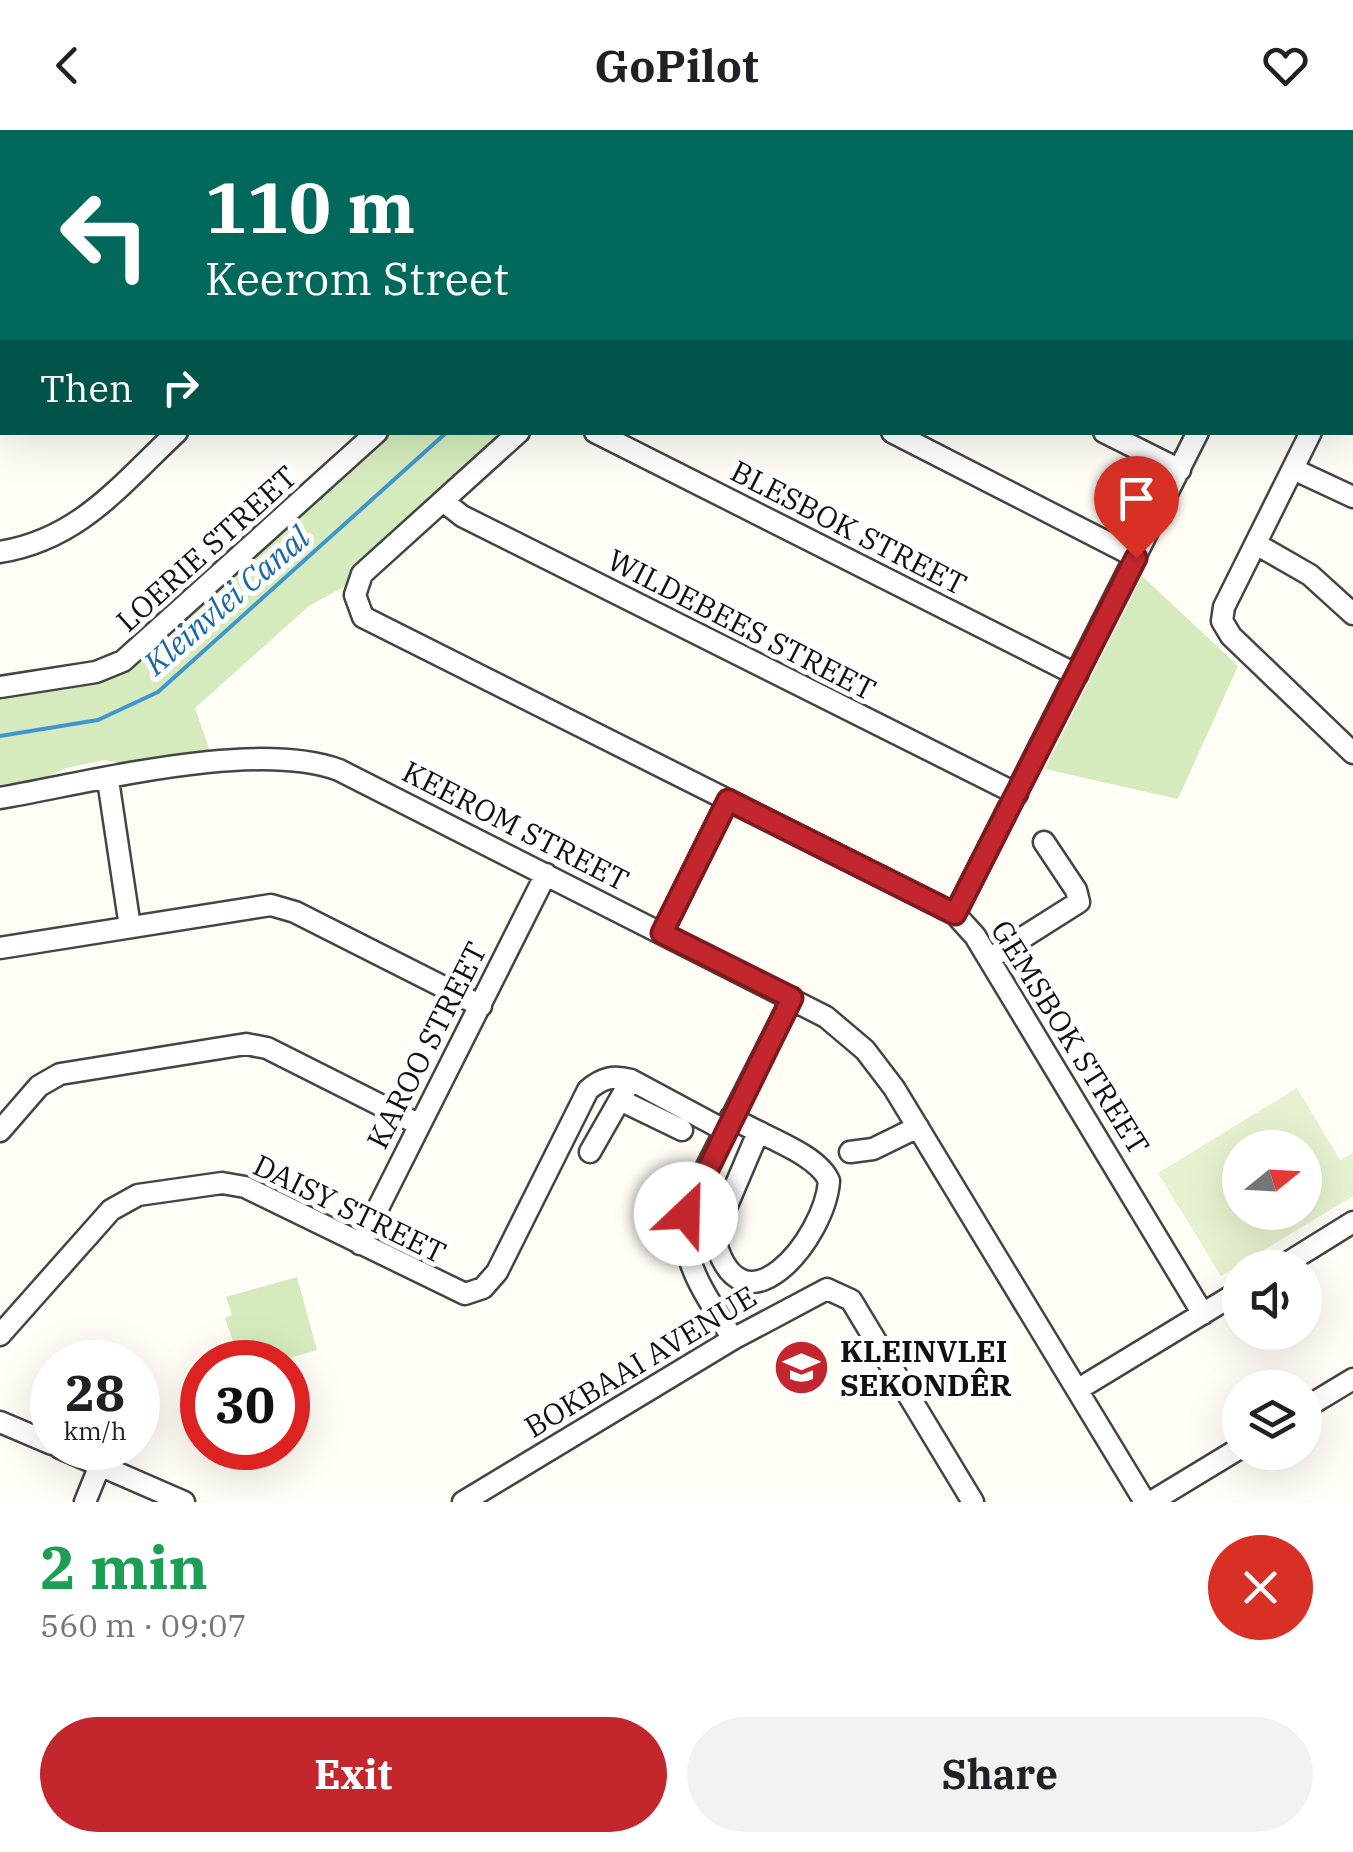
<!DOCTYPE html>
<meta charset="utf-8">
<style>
:root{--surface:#fff;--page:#f2f2f2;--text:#202124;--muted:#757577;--accent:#c4262e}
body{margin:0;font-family:"IBM Plex Serif",serif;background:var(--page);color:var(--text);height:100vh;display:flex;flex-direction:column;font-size:38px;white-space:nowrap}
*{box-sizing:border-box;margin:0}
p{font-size:32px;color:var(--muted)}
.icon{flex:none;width:55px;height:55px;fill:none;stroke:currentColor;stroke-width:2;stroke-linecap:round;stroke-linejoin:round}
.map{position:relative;height:1372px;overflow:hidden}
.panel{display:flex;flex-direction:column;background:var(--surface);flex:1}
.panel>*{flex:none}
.hud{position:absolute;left:0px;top:0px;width:1355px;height:305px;box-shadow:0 10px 40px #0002;background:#00695c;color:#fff;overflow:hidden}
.needle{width:65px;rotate:72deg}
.buttons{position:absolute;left:1222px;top:1000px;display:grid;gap:20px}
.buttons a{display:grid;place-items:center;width:100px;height:100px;border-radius:50%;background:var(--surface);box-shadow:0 10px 40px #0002;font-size:50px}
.speed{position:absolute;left:30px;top:1210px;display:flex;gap:20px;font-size:50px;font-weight:700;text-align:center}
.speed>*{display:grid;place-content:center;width:130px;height:130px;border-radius:50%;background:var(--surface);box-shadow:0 10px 40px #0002;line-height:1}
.speed small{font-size:25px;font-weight:400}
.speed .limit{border:15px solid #d22;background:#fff;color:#111}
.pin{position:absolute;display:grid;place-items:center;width:85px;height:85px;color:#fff;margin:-102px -42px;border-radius:50% 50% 50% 0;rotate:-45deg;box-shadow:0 0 10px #0007}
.pin .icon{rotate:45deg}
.me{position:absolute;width:110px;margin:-55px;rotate:24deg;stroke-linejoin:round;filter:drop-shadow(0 0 8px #0008)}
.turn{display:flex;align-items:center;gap:35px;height:210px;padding:0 40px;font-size:45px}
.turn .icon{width:130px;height:130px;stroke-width:2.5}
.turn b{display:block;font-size:70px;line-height:85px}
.then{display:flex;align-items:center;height:95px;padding:0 40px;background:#0003;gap:20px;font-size:38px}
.round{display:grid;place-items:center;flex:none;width:105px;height:105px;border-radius:52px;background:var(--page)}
.head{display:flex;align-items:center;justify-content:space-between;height:170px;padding:0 40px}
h1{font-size:60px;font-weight:700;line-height:75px;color:#1e9e55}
.primary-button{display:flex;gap:20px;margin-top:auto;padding:20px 40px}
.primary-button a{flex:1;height:115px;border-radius:60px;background:var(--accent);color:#fff;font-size:40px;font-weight:700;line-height:115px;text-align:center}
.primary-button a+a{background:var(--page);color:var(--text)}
header{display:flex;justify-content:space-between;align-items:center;height:130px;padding:0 40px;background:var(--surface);font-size:45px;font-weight:700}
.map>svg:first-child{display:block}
</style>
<header><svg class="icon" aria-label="back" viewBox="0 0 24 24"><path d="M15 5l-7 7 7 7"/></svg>GoPilot<svg class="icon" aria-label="heart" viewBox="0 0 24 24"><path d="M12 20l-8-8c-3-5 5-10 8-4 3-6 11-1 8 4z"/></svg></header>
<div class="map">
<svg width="1353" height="1372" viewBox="0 0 1353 1372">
<rect width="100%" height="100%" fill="#fffdf5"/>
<path fill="#d5ebbd" d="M 325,0 L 793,0 L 791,2 Z
M 385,303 L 504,303 L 355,437 L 351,453 L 309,476 L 195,578 L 210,621 L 129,635 L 104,630 L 66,638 L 42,649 L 0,655 L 0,564 L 97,548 Z
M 1142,446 L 1238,536 L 1178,669 L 1045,639 Z
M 297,1147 L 317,1220 L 276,1232 L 240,1232 L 225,1188 L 232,1185 L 226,1167 Z"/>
<path fill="#e6f2cf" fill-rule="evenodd" d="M 1297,958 L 1340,1030 L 1353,1023 L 1353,1066 L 1221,1146 L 1158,1043 ZM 1240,1018 L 1305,1018 L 1305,1082 L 1240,1082 Z"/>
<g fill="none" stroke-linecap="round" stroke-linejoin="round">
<path stroke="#3f96cf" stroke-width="4" d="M 758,2 L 760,0
M 0,606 L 98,590 L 158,562 L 447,302"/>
<defs>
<path id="minor" d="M 312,0 L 317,2
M 1145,0 L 1152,2
M 1348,0 L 1353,1
M 108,2 L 111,0
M 807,2 L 810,0
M 1045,2 L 1046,0
M 1218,2 L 1219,0
M 0,102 L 2,99
M 1352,220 L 1353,219
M 1352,275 L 1353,275
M 0,279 L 2,277
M 519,302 L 362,444 L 355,465 L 363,487 L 955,784 L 975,806 L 1203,1184
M 595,302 L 1077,545
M 892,302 L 1136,427
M 1104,302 L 1180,340
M 1311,302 L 1224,477 L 1222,491 L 1231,506 L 1353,623
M 1293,339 L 1353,367
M 443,371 L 462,386 L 1017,664
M 1256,414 L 1310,445 L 1353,484
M 0,422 C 80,409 120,355 177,302
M 0,557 L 96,542 L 123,531 L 377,302
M 108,650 L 130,797
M 0,668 C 93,652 253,609 339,640 L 826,887 L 865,920 L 894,958 L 1145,1372
M 955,784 L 1198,302
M 662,803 L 728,670
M 0,818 L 271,775 L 295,782 L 481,876
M 989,829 L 1079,772 L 1076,760 L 1044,712
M 620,970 L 682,1000
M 731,987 C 758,1005 818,1023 829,1051 C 825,1109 740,1212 714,1106 L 757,1005
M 0,1001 L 39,956 L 60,944 L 246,914 L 267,918 L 420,995
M 590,1022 L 631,950
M 850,1022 L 873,1019 L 918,997
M 360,1114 L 546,744
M 1279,1138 L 1353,1092
M 0,1205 L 111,1080 L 138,1065 L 222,1053 L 245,1057 L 465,1164 L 483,1158 L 497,1142 L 588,960 C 602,948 613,945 631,950 L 724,1000
M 733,1209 C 705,1163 673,1125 690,1070 L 792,868
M 1077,1260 L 1240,1161
M 1305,1278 L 1353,1249
M 0,1292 L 52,1314
M 60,1318 L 184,1372
M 85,1372 L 100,1335
M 463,1372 L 733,1209 L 827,1159 L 851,1170 L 973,1372
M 1151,1372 L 1240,1318"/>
</defs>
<use href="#minor" stroke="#444" stroke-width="25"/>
<use href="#minor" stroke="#fff" stroke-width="20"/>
</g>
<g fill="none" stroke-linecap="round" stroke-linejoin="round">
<defs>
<path id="route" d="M 686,1084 L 792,868 L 662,803 L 728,670 L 955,784 L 1136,428"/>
</defs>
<use href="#route" stroke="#7f191e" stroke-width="25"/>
<use href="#route" stroke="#c4262e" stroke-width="18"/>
</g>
<defs>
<symbol id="school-disc" viewBox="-11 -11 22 22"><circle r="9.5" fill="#c4262e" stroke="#fff"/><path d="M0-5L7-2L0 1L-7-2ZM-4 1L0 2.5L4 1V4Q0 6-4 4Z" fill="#fff"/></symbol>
</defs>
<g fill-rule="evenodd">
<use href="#school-disc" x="770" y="1206" width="63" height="63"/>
</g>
<g text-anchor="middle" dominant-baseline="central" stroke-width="10" stroke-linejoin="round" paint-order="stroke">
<g font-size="30" fill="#111" stroke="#fff">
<text transform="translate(849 397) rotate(27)">BLESBOK STREET</text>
<text transform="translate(206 418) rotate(-42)">LOERIE STREET</text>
<text transform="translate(742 494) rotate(27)">WILDEBEES STREET</text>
<text transform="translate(516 695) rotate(27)">KEEROM STREET</text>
<text transform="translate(1071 907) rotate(58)">GEMSBOK STREET</text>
<text transform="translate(426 915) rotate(-63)">KAROO STREET</text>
<text transform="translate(350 1078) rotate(26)">DAISY STREET</text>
<text transform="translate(640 1231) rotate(-31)">BOKBAAI AVENUE</text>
</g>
<g font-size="30" font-weight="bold" fill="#111" stroke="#fff" text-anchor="start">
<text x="840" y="1220">KLEINVLEI<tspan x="840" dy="34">SEKONDÊR</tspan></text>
</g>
<g font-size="32" font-style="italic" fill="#1768a6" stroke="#fff">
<text transform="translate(226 470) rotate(-41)">Kleinvlei Canal</text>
</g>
</g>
</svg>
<div class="buttons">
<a><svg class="needle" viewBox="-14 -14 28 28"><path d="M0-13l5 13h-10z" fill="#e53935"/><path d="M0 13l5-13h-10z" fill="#757577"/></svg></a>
<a><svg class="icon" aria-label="sound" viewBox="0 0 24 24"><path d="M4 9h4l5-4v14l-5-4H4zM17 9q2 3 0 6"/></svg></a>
<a><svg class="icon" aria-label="layers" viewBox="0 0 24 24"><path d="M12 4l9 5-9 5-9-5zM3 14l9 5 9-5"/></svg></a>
</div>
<div class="speed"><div>28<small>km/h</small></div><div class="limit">30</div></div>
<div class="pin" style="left:1136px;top:428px;background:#d93025"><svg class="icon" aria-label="arrive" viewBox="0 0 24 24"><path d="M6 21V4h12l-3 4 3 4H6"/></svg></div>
<svg class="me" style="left:686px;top:1084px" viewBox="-20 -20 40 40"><circle r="19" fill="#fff"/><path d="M0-13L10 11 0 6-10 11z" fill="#c4262e"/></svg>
<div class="hud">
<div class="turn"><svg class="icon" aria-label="left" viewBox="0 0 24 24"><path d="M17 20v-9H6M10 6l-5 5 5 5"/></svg><div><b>110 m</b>Keerom Street</div></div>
<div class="then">Then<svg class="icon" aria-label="right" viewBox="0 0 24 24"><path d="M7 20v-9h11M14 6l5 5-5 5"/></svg></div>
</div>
</div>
<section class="panel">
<div class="head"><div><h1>2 min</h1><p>560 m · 09:07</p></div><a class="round" style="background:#d93025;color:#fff"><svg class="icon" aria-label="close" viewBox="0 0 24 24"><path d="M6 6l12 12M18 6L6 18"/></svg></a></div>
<div class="primary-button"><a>Exit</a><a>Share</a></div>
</section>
